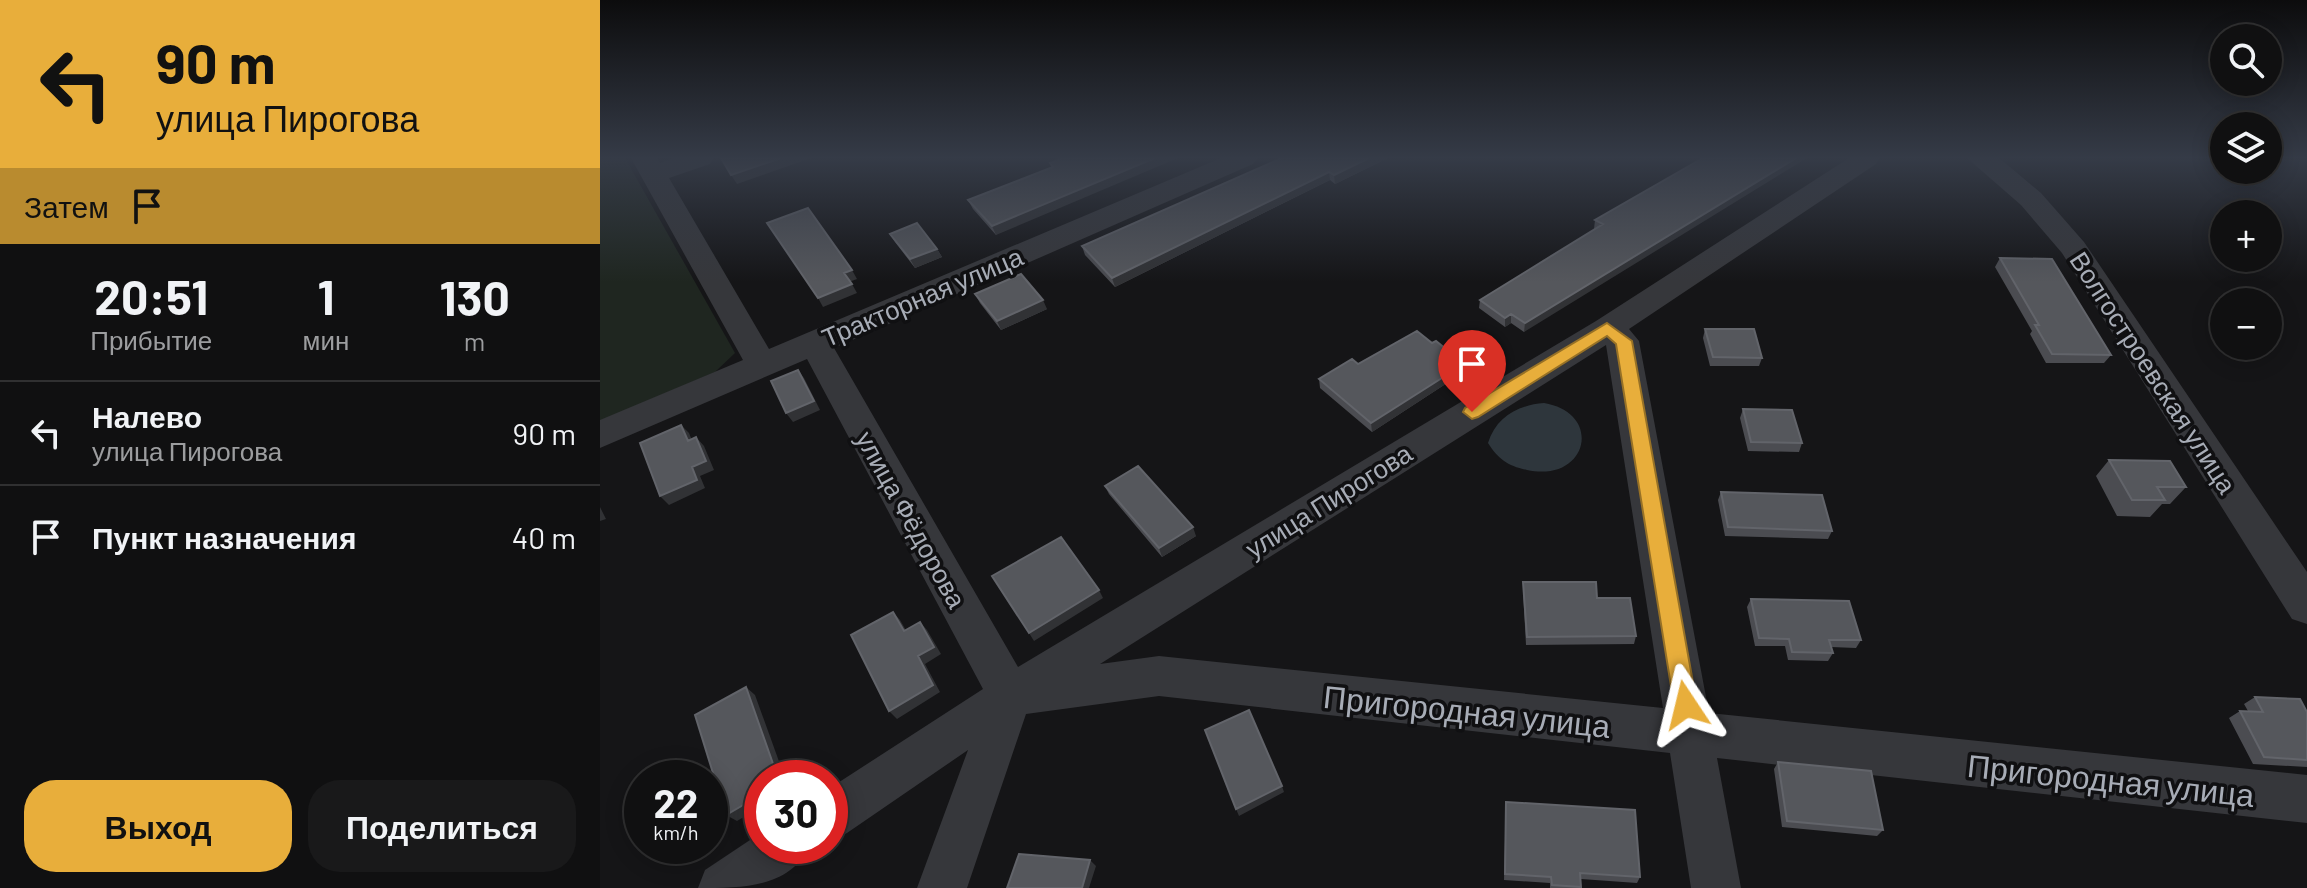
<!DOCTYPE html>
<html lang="ru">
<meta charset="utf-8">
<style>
:root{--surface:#101011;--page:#19191a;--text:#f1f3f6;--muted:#9c9d9f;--line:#303031;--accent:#e8ae3b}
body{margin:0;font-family:Barlow,sans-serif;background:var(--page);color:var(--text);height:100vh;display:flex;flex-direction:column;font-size:30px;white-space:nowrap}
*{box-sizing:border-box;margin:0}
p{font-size:26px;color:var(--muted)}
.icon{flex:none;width:44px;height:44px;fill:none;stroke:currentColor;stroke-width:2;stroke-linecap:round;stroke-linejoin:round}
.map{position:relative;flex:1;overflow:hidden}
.drawer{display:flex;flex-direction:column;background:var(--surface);width:600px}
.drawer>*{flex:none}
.banner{background:#e8ae3b;color:#111;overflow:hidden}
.tools{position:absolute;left:1610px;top:24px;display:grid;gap:16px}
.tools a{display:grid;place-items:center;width:72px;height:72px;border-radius:50%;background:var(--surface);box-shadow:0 4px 20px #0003,0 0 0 2px var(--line);font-size:40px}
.speed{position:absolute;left:24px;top:760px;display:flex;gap:16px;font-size:40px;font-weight:700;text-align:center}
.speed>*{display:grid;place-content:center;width:104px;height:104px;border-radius:50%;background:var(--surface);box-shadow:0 4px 20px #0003,0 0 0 2px var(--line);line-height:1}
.speed small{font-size:20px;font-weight:400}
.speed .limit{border:12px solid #d22;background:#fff;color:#111}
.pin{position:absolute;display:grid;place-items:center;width:68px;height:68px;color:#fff;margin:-82px -34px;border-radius:50% 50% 50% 0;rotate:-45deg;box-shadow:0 0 8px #0007}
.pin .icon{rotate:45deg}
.me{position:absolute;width:88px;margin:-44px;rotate:350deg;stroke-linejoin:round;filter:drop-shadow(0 0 6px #0008)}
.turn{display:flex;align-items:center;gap:28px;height:168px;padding:0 24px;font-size:36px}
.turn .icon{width:104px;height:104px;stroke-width:2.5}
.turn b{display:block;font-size:56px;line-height:68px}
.then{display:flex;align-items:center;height:76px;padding:0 24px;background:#0003;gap:16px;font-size:30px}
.eta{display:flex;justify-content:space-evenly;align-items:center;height:136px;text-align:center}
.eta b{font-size:48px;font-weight:700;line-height:56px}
.button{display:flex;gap:16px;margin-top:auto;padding:16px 24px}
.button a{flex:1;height:92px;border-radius:32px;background:var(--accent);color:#111;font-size:32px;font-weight:700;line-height:92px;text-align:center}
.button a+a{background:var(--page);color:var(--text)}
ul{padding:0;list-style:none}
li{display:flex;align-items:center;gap:24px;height:104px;padding:0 24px;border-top:2px solid var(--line)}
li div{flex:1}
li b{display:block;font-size:30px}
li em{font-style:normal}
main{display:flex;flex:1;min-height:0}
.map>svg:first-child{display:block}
</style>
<main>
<section class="drawer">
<div class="banner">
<div class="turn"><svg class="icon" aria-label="left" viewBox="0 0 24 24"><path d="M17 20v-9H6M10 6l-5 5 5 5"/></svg><div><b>90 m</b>улица Пирогова</div></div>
<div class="then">Затем<svg class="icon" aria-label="arrive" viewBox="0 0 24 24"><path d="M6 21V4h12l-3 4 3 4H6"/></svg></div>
</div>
<div class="eta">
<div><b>20:51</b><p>Прибытие</p></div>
<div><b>1</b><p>мин</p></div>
<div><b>130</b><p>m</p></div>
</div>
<ul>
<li><svg class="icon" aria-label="left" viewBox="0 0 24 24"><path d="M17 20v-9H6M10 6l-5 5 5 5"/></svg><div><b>Налево</b><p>улица Пирогова</p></div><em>90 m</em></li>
<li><svg class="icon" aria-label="arrive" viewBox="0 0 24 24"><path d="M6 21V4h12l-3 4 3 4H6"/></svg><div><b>Пункт назначения</b></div><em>40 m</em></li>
</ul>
<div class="button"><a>Выход</a><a>Поделиться</a></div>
</section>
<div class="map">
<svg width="1707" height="888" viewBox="0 0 1707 888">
<rect width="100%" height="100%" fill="#151517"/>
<path fill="#1f2620" d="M 0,158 L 25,158 L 135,353 L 115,372 L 0,421 Z"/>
<path fill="#2e363c" d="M 944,403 C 1004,413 988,483 927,470 C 908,466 898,459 888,443 C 896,417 918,405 944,403 Z"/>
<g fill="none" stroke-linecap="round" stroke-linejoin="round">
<path fill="#36373b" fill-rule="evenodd" d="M 31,158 L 57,158 L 60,163 L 74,158 L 114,158 L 110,164 L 69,178 L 169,349 L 621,158 L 657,158 L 653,164 L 234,348 L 418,667 L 996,321 L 1249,158 L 1280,158 L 1276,164 L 1029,329 L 1039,341 L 1109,713 L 1707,775 L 1707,823 L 1117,758 L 1141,888 L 1091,888 L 1070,753 L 559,696 L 426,714 L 367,888 L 317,888 L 368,750 L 247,833 L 230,840 L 230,788 L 383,689 L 207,359 L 0,448 L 0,420 L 143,360 ZM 1006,345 L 1063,708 L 559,656 L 500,664 Z
M 1367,158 L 1398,158 L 1404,162 L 1441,193 L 1484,242 L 1707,572 L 1707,624 L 1692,619 L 1462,253 L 1421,205 Z
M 162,832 L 162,846 L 210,846 C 189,888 143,888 98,888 L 105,870 Z"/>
</g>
<path fill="#4b4c51" d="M 463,158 L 396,235 L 373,209 L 368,200 L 451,167 L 450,163 Z
M 682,158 L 788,158 L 735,184 L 730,180 L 515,287 L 485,255 L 482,246 Z
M 1103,158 L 924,332 L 911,323 L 905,327 L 879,308 L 880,300 L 995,229 L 994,229 L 995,220 Z
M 290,234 L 337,249 L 342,257 L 315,268 L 295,242 Z
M 1400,258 L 1511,355 L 1504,363 L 1446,363 L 1430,334 L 1432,331 L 1395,267 Z
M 375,294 L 447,309 L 401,330 L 380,303 Z
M 1105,329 L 1162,358 L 1159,366 L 1110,366 L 1103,338 Z
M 758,364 L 864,372 L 772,432 L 720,388 L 719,379 Z
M 1143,409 L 1202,443 L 1199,452 L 1148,451 L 1140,418 Z
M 1509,460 L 1586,487 L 1570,504 L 1562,504 L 1550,517 L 1517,516 L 1496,476 Z
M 505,486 L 596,536 L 562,557 L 509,494 Z
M 1121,492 L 1232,531 L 1228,539 L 1125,536 L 1118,500 Z
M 923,582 L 997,598 L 1036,636 L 1034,644 L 926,645 L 923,591 Z
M 1151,599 L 1261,640 L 1256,648 L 1231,647 L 1233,653 L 1228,661 L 1188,660 L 1185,646 L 1155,646 L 1147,607 Z
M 1655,697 L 1707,712 L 1707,767 L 1653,764 L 1629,718 L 1640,711 L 1648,711 L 1644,704 Z
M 1178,762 L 1283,830 L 1277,836 L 1182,827 L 1174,769 Z
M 906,802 L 1040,877 L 1037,883 L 981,879 L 980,888 L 950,888 L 950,883 L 904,880 Z"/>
<path fill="#313235" d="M 181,158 L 211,158 L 137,184 L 131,175 Z
M 555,158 L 578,158 L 396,235 L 392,226 Z
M 769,158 L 788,158 L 735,184 L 734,175 Z
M 1196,158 L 1207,158 L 924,332 L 925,323 Z
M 729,172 L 730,180 L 515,287 L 512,278 Z
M 337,249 L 342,257 L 315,268 L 310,259 Z
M 252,270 L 257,279 L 249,282 L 244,273 Z
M 252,284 L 257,293 L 223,307 L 218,298 Z
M 443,300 L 447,309 L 401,330 L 397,321 Z
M 911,314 L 911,323 L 905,327 L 905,318 Z
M 864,364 L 864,372 L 772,432 L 771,423 Z
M 198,370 L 204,378 L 220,410 L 193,422 L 186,413 Z
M 81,425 L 89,433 L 96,450 L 88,441 Z
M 96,437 L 104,446 L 114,470 L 100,476 L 105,488 L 69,505 L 60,496 Z
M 0,507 L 6,519 L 0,521 Z
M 593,527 L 596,536 L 562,557 L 559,548 Z
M 499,590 L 503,598 L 434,641 L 429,633 Z
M 293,612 L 300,620 L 311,639 L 304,631 Z
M 320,622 L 327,630 L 341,654 L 325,664 L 340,692 L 297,719 L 289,711 L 318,656 Z
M 146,687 L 155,695 L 185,778 L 178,778 Z
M 682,786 L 684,792 L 639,816 L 636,809 Z
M 162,794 L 162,806 L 137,821 L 126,815 Z
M 490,860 L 496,866 L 489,888 L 482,888 Z"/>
<path fill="#55575c" stroke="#62646a" stroke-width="2" d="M 121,158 L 181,158 L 131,175 Z
M 463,158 L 555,158 L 392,226 L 368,200 L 453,167 L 450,163 Z
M 682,158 L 769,158 L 734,175 L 729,172 L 512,278 L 482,246 Z
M 1103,158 L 1196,158 L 925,323 L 911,314 L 905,318 L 880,300 L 1003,224 L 995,220 Z
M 208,208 L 252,270 L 244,273 L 252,284 L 218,298 L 167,223 Z
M 317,223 L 337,249 L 310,259 L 290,234 Z
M 1400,258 L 1452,259 L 1511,355 L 1452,354 L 1435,325 L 1439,325 Z
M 421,274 L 443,300 L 397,321 L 375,294 Z
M 1105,329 L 1154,329 L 1162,358 L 1113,357 Z
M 817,331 L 832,343 L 836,341 L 864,364 L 771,423 L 719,379 L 752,359 L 758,364 Z
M 198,370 L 214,401 L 186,413 L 171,381 Z
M 1143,409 L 1192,410 L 1202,443 L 1151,442 Z
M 81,425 L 88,441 L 96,437 L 106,461 L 92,467 L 97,480 L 60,496 L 40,443 Z
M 1509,460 L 1570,461 L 1586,487 L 1557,487 L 1565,500 L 1532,500 Z
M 538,466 L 593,527 L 559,548 L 505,486 Z
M 1121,492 L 1222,495 L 1232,531 L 1128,527 Z
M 461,537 L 499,590 L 429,633 L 392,576 Z
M 923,582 L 996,582 L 997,598 L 1030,598 L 1036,636 L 927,637 Z
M 1151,599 L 1249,601 L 1261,640 L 1229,640 L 1233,653 L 1192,652 L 1189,639 L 1159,638 Z
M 293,612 L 304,631 L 320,622 L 334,647 L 318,656 L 333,685 L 289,711 L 251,635 Z
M 146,687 L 178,778 L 162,778 L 162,794 L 126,815 L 95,715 Z
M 1655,697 L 1700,699 L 1707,712 L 1707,760 L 1664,757 L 1640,711 L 1663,712 Z
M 649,710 L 682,786 L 636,809 L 605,730 Z
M 1178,762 L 1271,771 L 1283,830 L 1187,821 Z
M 906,802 L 1035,810 L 1040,877 L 980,873 L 981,887 L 952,885 L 951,877 L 905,874 Z
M 419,854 L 490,860 L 482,888 L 407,888 Z"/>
<linearGradient id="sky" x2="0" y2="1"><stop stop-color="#0c0c0d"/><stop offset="0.56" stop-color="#353b47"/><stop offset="1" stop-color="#353b47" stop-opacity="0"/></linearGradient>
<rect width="1707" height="282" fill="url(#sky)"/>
<path fill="#e8ae3b" stroke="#977126" stroke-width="2" d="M 1007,323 L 1032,341 L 1097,705 L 1094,712 L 1086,715 L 1078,712 L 1074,705 L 1016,344 L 1007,336 L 878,417 L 872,419 L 863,412 L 865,408 Z"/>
<g text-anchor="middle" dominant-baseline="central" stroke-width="7" stroke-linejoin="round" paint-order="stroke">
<g font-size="26" fill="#a7acb6" stroke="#101012">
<text transform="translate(322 296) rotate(-23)">Тракторная улица</text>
<text transform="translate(1554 372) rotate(57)">Волгостроевская улица</text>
<text transform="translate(728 500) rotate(-32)">улица Пирогова</text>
<text transform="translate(312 519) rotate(61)">улица Фёдорова</text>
</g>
<g font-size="32" fill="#a7acb6" stroke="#101012">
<text transform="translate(867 710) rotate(6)">Пригородная улица</text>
<text transform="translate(1511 779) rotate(6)">Пригородная улица</text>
</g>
</g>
</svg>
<div class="tools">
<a><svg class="icon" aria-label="search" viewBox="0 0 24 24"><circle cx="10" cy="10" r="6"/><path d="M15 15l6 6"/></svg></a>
<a><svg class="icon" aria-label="layers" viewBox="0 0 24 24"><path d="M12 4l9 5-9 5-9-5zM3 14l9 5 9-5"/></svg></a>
<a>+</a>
<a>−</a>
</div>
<div class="speed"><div>22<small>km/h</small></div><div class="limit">30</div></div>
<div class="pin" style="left:872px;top:412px;background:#d93025"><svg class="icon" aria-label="arrive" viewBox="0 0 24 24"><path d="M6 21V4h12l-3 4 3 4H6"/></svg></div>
<svg class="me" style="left:1086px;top:705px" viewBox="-20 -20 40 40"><path d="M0-17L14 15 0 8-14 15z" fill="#e8ae3b" stroke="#fff" stroke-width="4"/></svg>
</div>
</main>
